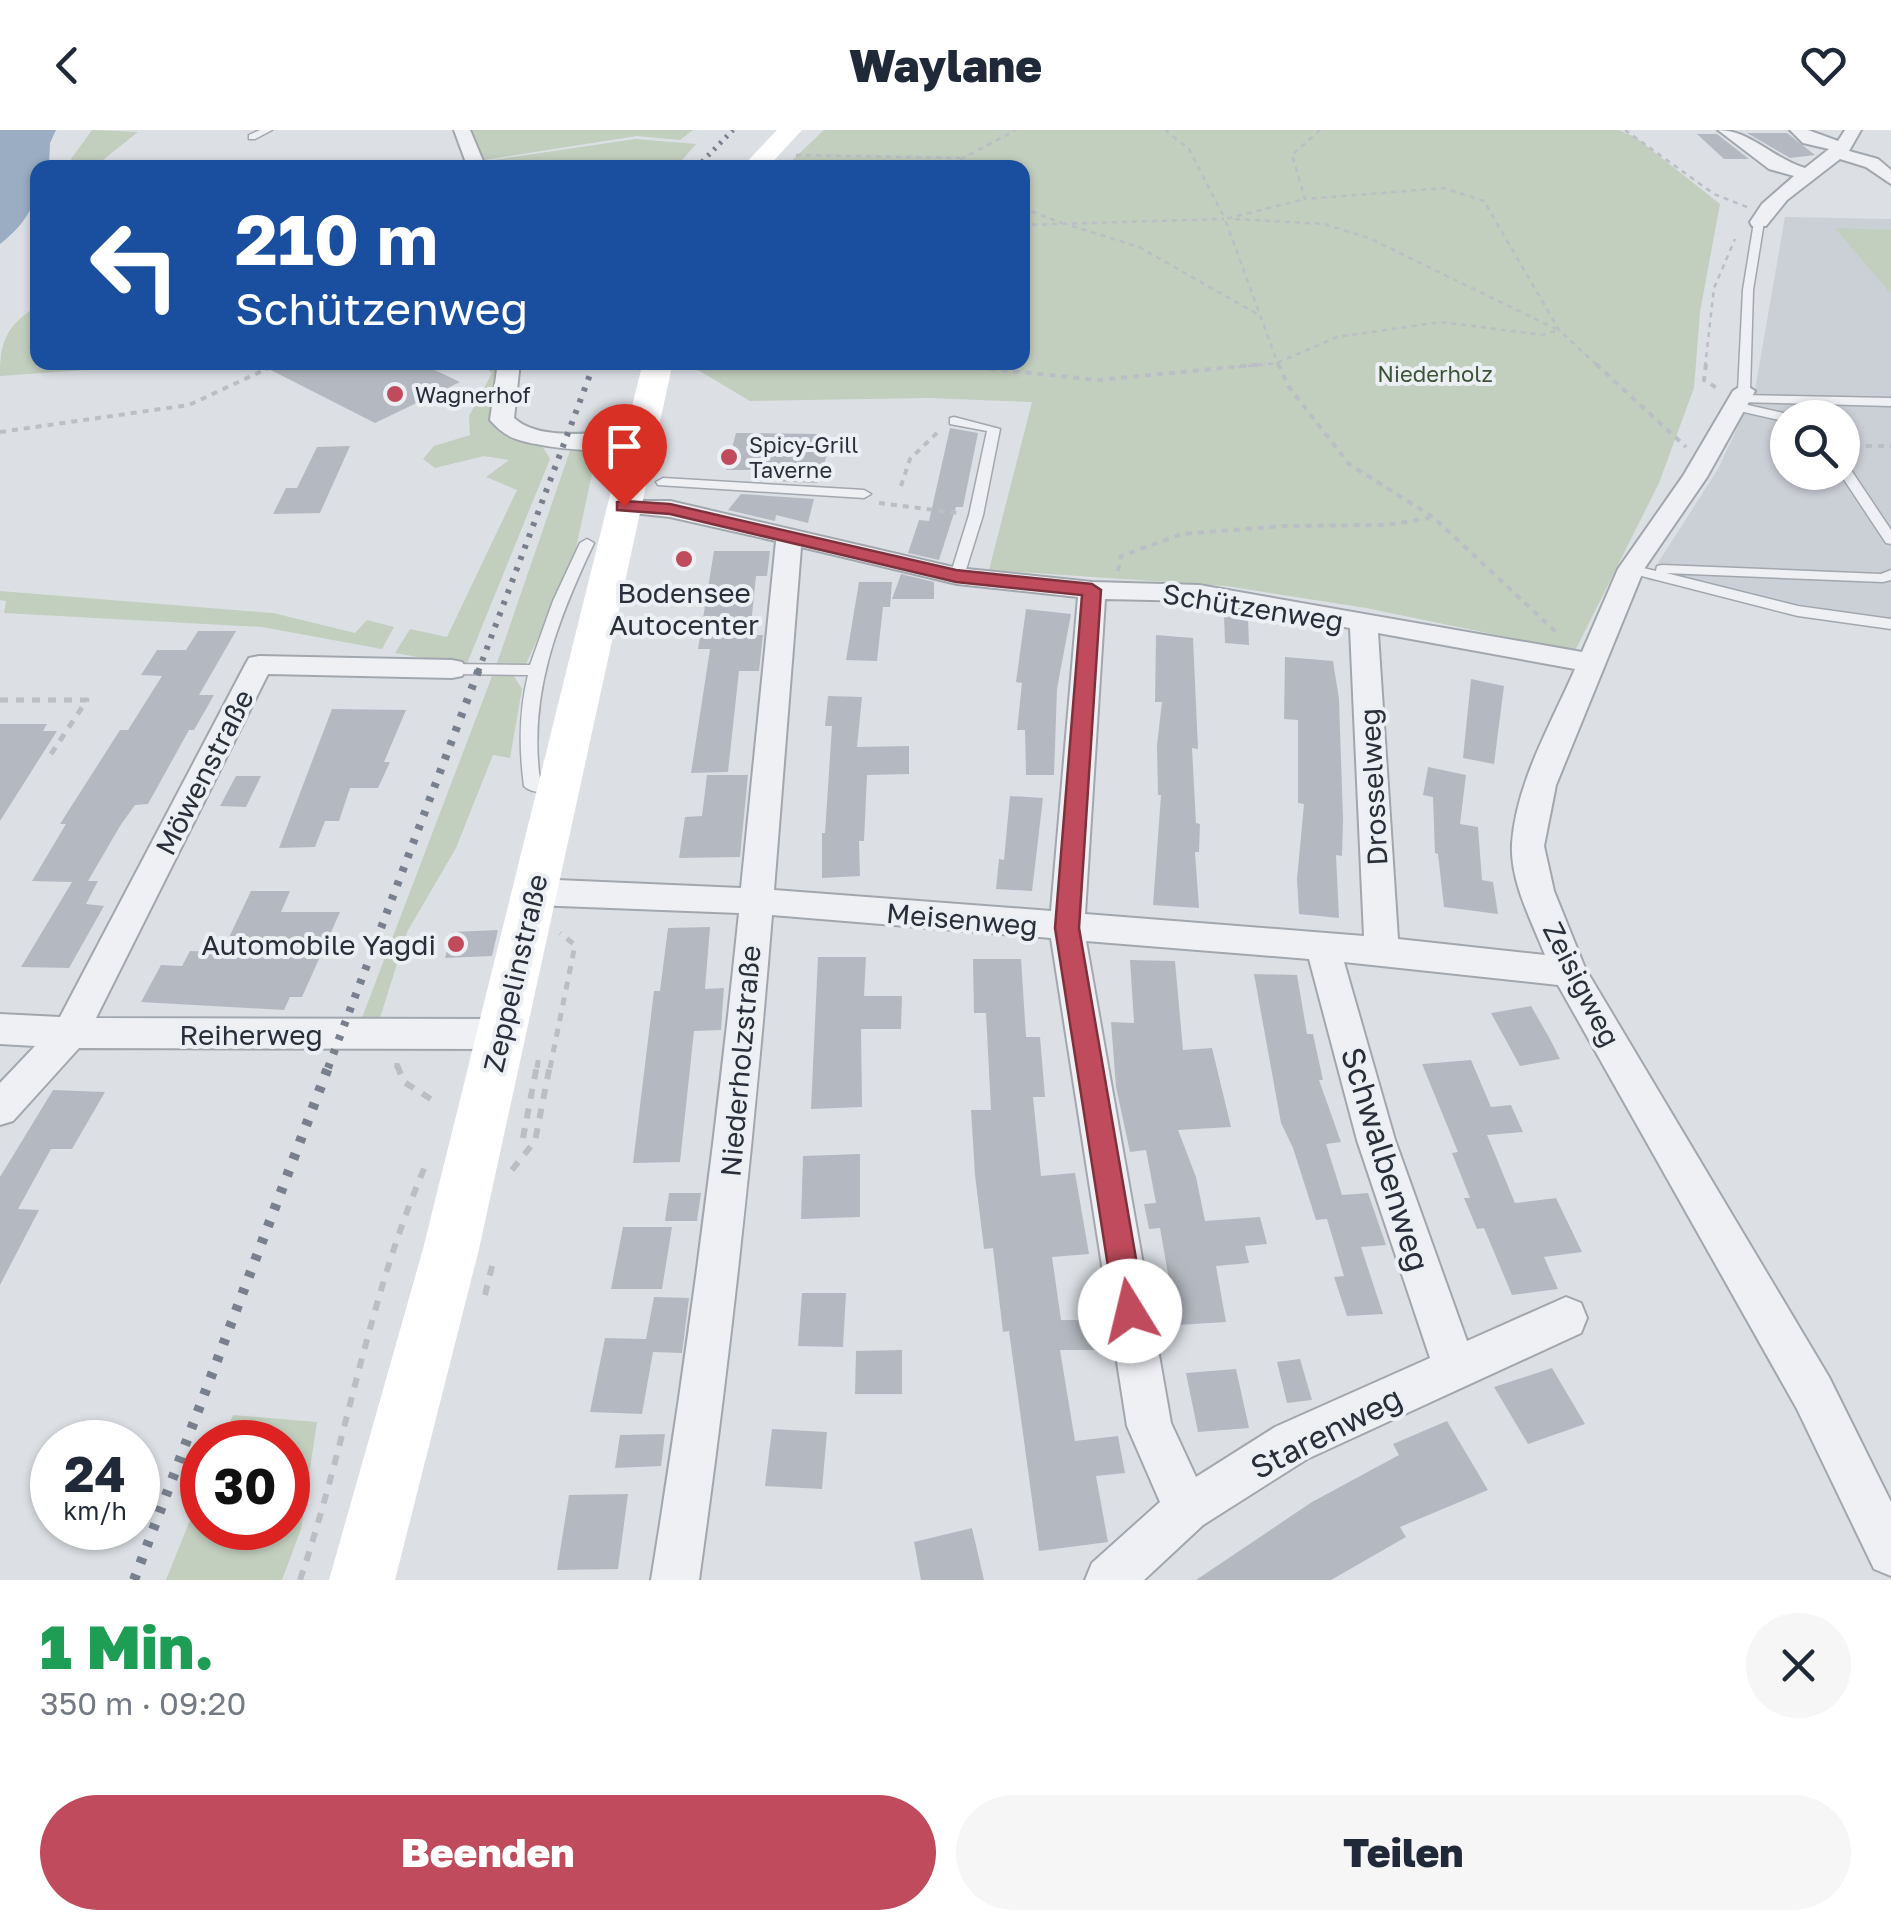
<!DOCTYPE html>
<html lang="de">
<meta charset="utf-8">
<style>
:root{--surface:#fff;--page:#f6f6f7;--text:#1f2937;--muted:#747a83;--accent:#c04b5c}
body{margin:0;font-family:"Golos Text",sans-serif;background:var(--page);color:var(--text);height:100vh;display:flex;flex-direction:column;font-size:38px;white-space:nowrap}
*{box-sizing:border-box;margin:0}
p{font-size:32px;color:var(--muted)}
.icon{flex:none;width:55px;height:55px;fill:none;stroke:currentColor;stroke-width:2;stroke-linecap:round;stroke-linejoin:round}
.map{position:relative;height:1450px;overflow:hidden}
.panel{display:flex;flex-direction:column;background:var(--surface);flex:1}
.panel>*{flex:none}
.banner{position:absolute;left:30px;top:30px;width:1000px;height:210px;border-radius:20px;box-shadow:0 2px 8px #0004;background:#1a4fa0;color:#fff;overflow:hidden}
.controls{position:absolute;left:1770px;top:270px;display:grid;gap:20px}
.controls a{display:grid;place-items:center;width:90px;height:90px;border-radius:50%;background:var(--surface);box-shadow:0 2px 8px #0004;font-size:50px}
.speed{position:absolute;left:30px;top:1290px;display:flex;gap:20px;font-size:50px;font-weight:700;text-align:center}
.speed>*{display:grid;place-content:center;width:130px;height:130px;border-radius:50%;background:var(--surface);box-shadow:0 2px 8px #0004;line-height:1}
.speed small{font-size:25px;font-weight:400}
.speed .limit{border:15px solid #d22;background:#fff;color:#111}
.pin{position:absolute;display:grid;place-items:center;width:85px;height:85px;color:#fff;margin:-102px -42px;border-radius:50% 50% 50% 0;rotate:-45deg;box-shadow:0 0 10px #0007}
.pin .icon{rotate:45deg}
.me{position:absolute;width:110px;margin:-55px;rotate:351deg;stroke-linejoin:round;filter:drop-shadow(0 0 8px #0008)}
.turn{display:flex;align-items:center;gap:35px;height:210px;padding:0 40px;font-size:45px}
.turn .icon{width:130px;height:130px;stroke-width:2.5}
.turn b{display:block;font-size:70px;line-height:85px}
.round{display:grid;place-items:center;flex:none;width:105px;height:105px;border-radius:52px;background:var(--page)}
.summary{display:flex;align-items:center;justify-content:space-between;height:170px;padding:0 40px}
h1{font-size:60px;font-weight:800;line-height:75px;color:#1e9e55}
.button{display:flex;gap:20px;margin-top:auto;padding:20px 40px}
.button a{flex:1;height:115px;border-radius:60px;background:var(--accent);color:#fff;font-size:40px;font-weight:800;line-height:115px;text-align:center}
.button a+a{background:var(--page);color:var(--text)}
header{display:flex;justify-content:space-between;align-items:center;height:130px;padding:0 40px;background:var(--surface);font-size:45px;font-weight:800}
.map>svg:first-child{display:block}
</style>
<header><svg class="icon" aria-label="back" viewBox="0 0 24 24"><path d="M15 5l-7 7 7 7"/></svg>Waylane<svg class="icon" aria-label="heart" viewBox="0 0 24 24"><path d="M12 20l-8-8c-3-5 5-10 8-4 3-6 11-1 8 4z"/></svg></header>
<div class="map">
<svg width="1891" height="1450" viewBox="0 0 1891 1450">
<rect width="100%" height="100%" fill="#dce0e5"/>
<path fill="#cbcfd6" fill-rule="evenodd" d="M 1785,87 L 1891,89 L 1891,489 L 1647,450 L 1718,339 L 1755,260 ZM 1788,288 L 1842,288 L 1842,342 L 1788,342 Z"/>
<path fill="#c2cebe" d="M 92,0 L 138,2 L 94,37 L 75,37 L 71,29 Z
M 460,0 L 693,0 L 680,10 L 637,6 L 472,32 Z
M 824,0 L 1619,0 L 1635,7 L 1720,74 L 1700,182 L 1694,258 L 1659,353 L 1575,521 L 1366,478 L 1226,456 L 989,440 L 1032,272 L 928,268 L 750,271 L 688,234 L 1022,232 L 1022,38 L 785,37 Z
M 635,9 L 696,14 L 676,37 L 483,38 L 480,32 Z
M 1835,98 L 1891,100 L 1891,164 Z
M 37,176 L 38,232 L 183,233 L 0,246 C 0,211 6,196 37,176 Z
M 482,233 L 502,233 L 495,293 L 513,308 L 541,314 L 550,329 L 466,536 L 395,523 L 410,499 L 447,507 L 517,360 L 486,347 L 509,330 L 484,326 L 435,338 L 423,329 L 434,316 L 470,305 L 469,286 L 492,243 Z
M 572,315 L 598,316 L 573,432 L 526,534 L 497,533 Z
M 0,461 L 273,483 L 355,503 L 367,490 L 394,497 L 382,519 L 262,497 L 4,483 L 6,471 L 0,470 Z
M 494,541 L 513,545 L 522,559 L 510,628 L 493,625 L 456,718 L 407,802 L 379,891 L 360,893 Z
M 233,1285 L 317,1292 L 301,1399 L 282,1450 L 166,1450 L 202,1360 L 202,1398 L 288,1398 L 288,1312 L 222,1312 Z"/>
<path fill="#9aadc2" d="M 0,0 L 56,0 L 50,13 L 49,37 L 38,38 C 38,73 28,92 0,114 Z"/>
<path fill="#b4b9c1" d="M 1747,3 L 1787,3 L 1815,25 L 1790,28 Z
M 1697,4 L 1717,4 L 1749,29 L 1724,29 Z
M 255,232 L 418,232 L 460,252 L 375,293 Z
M 950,298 L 978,303 L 963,377 L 956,377 L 939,430 L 908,423 L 919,390 L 929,391 Z
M 736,303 L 823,304 L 833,309 L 817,353 L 753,350 L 761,340 L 726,340 Z
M 350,316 L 320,383 L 273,384 L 286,358 L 297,358 L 317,317 Z
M 741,364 L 814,369 L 808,393 L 776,385 L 775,391 L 728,380 Z
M 714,421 L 770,421 L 767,446 L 756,446 L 750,505 L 763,505 L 759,541 L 739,541 L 728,642 L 691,643 L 710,519 L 698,519 Z
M 901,444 L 934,452 L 934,469 L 892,469 Z
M 859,452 L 892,452 L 890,477 L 883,477 L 877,531 L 846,530 Z
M 1026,479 L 1071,484 L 1057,559 L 1054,645 L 1026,645 L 1025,600 L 1017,600 L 1022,553 L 1016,552 Z
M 1224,486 L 1248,488 L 1249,515 L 1225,513 Z
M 198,501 L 236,501 L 199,565 L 214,565 L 194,600 L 189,600 L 148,674 L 135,675 L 120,696 L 88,751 L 98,751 L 86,774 L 104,776 L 69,838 L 21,837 L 72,752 L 32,751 L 66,694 L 60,694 L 120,600 L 128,600 L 162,546 L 141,545 L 157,520 L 186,520 Z
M 1156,505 L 1193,508 L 1198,619 L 1192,618 L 1196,693 L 1200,694 L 1199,722 L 1195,722 L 1199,778 L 1153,775 L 1161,665 L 1158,665 L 1157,615 L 1162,572 L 1155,572 Z
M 1285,527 L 1333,531 L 1339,569 L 1343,689 L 1342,726 L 1336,725 L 1339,788 L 1299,784 L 1297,749 L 1304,674 L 1298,673 L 1298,590 L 1284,589 Z
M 1471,549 L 1504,556 L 1494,634 L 1463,628 Z
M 828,566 L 862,567 L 857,617 L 909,616 L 909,644 L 867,645 L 864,711 L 859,711 L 860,746 L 822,748 L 822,703 L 825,703 L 832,596 L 825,596 Z
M 332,579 L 406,580 L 384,632 L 390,632 L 378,658 L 350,658 L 339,691 L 325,691 L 315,717 L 279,718 Z
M 0,594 L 47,594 L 43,601 L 57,601 L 0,691 Z
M 1428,637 L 1466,645 L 1460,694 L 1478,697 L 1482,750 L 1493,752 L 1498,784 L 1444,777 L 1438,724 L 1435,723 L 1433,667 L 1423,665 Z
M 707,645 L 748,645 L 740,727 L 679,728 L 685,687 L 702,686 Z
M 236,646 L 261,646 L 246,677 L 220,676 Z
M 1010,666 L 1043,668 L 1032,761 L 996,759 L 999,729 L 1004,730 Z
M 251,761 L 290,761 L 281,782 L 340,782 L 302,867 L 290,867 L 284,880 L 141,872 L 161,835 L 182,836 L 190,821 L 222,822 Z
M 710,797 L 705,859 L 724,858 L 721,900 L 694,901 L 680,1032 L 633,1033 L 654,861 L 660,861 L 668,798 Z
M 498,800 L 492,826 L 445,828 L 452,802 Z
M 818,827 L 866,827 L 864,866 L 902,866 L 901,899 L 861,899 L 862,977 L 811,979 Z
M 973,829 L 1021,829 L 1026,907 L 1040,907 L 1045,967 L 1033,967 L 1041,1046 L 1075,1043 L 1089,1124 L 1052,1127 L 1061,1190 L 1105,1190 L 1108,1220 L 1060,1220 L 1075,1311 L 1118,1306 L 1125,1343 L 1096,1346 L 1108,1412 L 1039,1421 L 1009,1201 L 1003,1202 L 993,1118 L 984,1119 L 975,1045 L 971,980 L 991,980 L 986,883 L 974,883 Z
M 1130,830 L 1175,831 L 1183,920 L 1212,918 L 1231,997 L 1178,1000 L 1196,1047 L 1205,1091 L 1260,1087 L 1267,1114 L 1245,1116 L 1249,1133 L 1216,1136 L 1226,1192 L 1177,1195 L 1160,1098 L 1149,1099 L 1144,1074 L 1156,1073 L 1146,1020 L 1130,1022 L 1116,957 L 1111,892 L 1134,893 Z
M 1254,844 L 1297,845 L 1307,904 L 1313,904 L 1323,950 L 1319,950 L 1341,1012 L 1326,1014 L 1342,1065 L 1368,1063 L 1386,1115 L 1361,1117 L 1383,1184 L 1347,1186 L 1334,1147 L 1344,1146 L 1327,1089 L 1316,1090 L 1293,1018 L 1281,993 Z
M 1531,876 L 1550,909 L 1560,929 L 1520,936 L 1491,883 Z
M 1471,930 L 1491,977 L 1511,975 L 1523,1002 L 1487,1005 L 1515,1073 L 1556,1068 L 1582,1122 L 1544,1127 L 1558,1159 L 1512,1165 L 1484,1098 L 1477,1099 L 1464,1068 L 1470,1068 L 1452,1023 L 1458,1022 L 1422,934 Z
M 53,960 L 105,962 L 72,1019 L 51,1019 L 18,1079 L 39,1080 L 0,1155 L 0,1047 Z
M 860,1024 L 860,1087 L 801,1089 L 803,1026 Z
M 669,1063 L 701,1063 L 697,1091 L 665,1091 Z
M 623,1097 L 672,1097 L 662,1159 L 611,1159 Z
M 802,1163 L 846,1163 L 843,1217 L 798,1216 Z
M 654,1167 L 689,1168 L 682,1223 L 653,1222 L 642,1284 L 590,1282 L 605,1208 L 646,1209 Z
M 902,1220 L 902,1264 L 855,1264 L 856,1221 Z
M 1300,1229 L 1312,1270 L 1287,1273 L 1277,1232 Z
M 1552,1238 L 1585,1294 L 1528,1314 L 1494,1257 Z
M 1236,1239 L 1249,1298 L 1198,1302 L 1186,1243 Z
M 1447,1291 L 1488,1360 L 1400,1397 L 1406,1407 L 1331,1450 L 1196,1450 L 1312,1372 L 1399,1325 L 1393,1314 Z
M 772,1299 L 827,1302 L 822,1359 L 765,1356 Z
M 665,1304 L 661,1336 L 615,1338 L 620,1305 Z
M 628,1364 L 618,1439 L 557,1440 L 569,1365 Z
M 972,1398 L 984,1450 L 921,1450 L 914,1412 Z"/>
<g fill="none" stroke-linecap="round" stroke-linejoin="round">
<defs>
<path id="lane" d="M 260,0 L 272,0 L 255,9 L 249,9 L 249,5 Z
M 1759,89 L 1764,92 L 1753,160 L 1750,261 L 1744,265 L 1738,261 L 1743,160 L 1754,92 Z
M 1741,265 L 1891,268 L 1891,276 L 1737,272 L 1737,266 Z
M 1739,273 L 1792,285 L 1794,288 L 1788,288 L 1788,292 L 1735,280 L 1733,277 Z
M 954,287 L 1000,299 L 983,385 L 964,446 L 957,450 L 950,446 L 969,385 L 987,301 L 950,294 L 950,288 Z
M 1842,333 L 1847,334 L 1891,400 L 1891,414 L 1886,413 L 1839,342 L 1842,342 Z
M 663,348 L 864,360 L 871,364 L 864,368 L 658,355 L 656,352 Z
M 587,409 L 594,413 C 558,489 528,564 540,650 L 559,649 L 567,655 C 559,664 532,665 524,656 C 519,618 519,582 528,545 L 452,544 L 444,539 L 452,534 L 530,535 L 553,471 L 580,413 Z
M 1631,435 L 1656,441 L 1657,436 L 1662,435 L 1881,444 L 1891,440 L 1891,450 L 1883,452 L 1666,443 L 1798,476 L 1891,489 L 1891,499 L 1798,486 L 1626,442 L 1626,436 Z"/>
<path id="street" d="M 454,0 L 470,0 L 486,38 L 468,38 Z
M 1718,0 C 1750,0 1772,28 1805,38 L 1829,19 L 1803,13 L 1790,0 L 1808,0 L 1838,11 L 1845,0 L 1861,0 L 1849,21 L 1878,29 L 1891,40 L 1891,54 L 1866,37 L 1840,29 L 1787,70 L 1766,96 L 1752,96 L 1750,92 L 1762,74 L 1794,46 L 1769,39 Z
M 498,232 L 520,232 L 514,288 C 549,320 631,290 651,311 C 633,329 540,318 516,309 C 505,305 498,299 490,290 Z
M 1744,254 L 1755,261 L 1707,347 L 1644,439 L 1556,655 L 1544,716 L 1554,761 L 1585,838 L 1829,1247 L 1891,1372 L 1891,1446 L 1874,1439 L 1797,1279 L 1558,855 L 1344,832 L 1395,1010 L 1467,1211 L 1566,1167 L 1581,1173 L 1587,1188 L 1581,1203 L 1307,1329 L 1203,1395 L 1144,1450 L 1085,1450 L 1092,1433 L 1160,1372 L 1127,1296 L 1051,808 L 772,785 C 754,1008 730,1229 699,1450 L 651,1450 C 687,1228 716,1007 739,783 L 534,775 L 522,771 L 517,762 L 522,753 L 534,749 L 741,758 L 776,411 L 670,387 L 614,381 L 610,376 L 614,371 L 670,371 L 957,438 L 1092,452 L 1199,455 L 1582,522 L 1618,439 L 1683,346 L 1733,261 ZM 801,417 L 957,454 L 1078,467 L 1051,781 L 774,760 ZM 1105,469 L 1199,471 L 1350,498 L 1364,806 L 1085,784 ZM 1378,503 L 1575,539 C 1551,594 1516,653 1512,714 C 1510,751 1532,792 1545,825 L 1398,809 ZM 1086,811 L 1309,829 L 1357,1010 L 1430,1228 L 1275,1297 L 1196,1347 L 1171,1293 Z
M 259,526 L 452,530 L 462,532 L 466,539 L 462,546 L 452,548 L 268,544 L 96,888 L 502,889 L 515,893 L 520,904 L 515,915 L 502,919 L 79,918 L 13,991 L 0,995 L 0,953 L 35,916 L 0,914 L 0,884 L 60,887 L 245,535 L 249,528 Z"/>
</defs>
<use href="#lane" stroke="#a2a7ae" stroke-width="3"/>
<use href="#street" stroke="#a2a7ae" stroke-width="4"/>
<path stroke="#bbbec4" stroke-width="2.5" stroke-dasharray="5 5" stroke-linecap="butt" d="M 1165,0 L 1189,19 L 1225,89
M 1320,0 L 1292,25 L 1305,69 L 1444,58 L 1484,71 L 1559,200 L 1599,237
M 1625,0 L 1714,64 L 1747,77
M 796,25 L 963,28
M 955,38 L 963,28 L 1016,0
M 1022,78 L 1062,93
M 1235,89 L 1324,94 L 1369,108 L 1556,199
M 1022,95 L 1224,89
M 1072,96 L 1139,117 L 1259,185
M 921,232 L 967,237
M 73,235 L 101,232
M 272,237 L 282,232
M 1238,237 L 1277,233 L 1337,207 L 1441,192 L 1543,205 L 1559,200
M 1279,237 L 1225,89 L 1305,69
M 1705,237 L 1714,158 L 1735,109"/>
<path stroke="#bbbec4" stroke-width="4" stroke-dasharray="6 6" stroke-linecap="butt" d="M 942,234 L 1098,250 L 1265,234
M 1278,234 L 1289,257 L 1349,334 L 1433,387 L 1557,503
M 1596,234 L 1686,317
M 1706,234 L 1704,250 L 1720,260
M 73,235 L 81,234
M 0,302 L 189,275 L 277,234
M 1842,316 L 1891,316
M 901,356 L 910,329 L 939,301
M 879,373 L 958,383
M 1118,441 L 1121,426 L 1182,404 L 1283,396 L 1387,395 L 1430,388"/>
<path stroke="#bbbec4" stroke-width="5" stroke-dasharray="8 8" stroke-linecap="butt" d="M 0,570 L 87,570 L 47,630
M 397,933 L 397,938
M 537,938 L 539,925
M 550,938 L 575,815 L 560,803"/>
<path stroke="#bbbec4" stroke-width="6" stroke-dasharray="10 10" stroke-linecap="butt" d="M 397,935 L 404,952 L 434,971
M 523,1008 L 537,935
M 512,1040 L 535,1011 L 550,935
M 485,1165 L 493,1132
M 300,1450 C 347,1312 368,1166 427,1032"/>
<use href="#lane" fill="#eff0f4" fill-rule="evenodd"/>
<use href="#street" fill="#eff0f4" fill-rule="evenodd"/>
<path fill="#fff" fill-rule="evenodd" d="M 777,0 L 802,0 L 767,38 L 741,38 Z
M 643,232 L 673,232 L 479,1119 L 395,1450 L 329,1450 L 423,1119 Z"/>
<path stroke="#787f8d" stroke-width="5" stroke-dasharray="2.5 6" stroke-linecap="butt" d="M 696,38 L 733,0
M 593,237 L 595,232"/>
<path stroke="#787f8d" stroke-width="6" stroke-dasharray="4 8" stroke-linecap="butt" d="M 478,542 L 594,234"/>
<path stroke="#787f8d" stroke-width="8" stroke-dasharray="5 10" stroke-linecap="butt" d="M 328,938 L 479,539"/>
<path stroke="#787f8d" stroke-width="10" stroke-dasharray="6 12" stroke-linecap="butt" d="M 134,1450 L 329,935"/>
</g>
<path fill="#c04b5c" stroke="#7d313c" stroke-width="2.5" d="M 624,371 L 670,374 L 956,440 L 1092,454 L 1101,460 L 1079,798 L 1145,1181 L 1140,1191 L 1130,1195 L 1119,1191 L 1115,1181 L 1055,798 L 1082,465 L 956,452 L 670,384 L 617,380 L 617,372 Z"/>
<g fill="#c04b5c" stroke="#eceff3" stroke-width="4">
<circle cx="395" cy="264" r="10"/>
<circle cx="729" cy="327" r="10"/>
<circle cx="684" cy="429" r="10"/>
<circle cx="456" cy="814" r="10"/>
</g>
<g text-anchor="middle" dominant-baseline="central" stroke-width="8" stroke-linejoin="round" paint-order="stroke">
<g font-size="22" fill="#3c5436" stroke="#eceff3">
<text x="1435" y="243">Niederholz</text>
</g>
<g font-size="22" fill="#282e3a" stroke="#eceff3" text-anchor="start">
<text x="415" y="264">Wagnerhof</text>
<text x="749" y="314">Spicy-Grill<tspan x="749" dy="25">Taverne</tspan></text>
</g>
<g font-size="28" fill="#282e3a" stroke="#eceff3">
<text x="684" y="462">Bodensee<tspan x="684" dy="32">Autocenter</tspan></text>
<text x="436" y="814" text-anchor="end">Automobile Yagdi</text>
</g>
<g font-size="28" fill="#282e3a" stroke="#eceff3">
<text transform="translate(1253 477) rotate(9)">Schützenweg</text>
<text transform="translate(204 642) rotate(-63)">Möwenstraße</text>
<text transform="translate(1373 657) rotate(-93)">Drosselweg</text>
<text transform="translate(962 789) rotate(5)">Meisenweg</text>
<text transform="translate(515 843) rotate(-77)">Zeppelinstraße</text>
<text transform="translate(1582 854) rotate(63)">Zeisigweg</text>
<text x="251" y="904">Reiherweg</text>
<text transform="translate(740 931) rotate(-85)">Niederholzstraße</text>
</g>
<g font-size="32" fill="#282e3a" stroke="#eceff3">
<text transform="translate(1386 1029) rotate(73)">Schwalbenweg</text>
<text transform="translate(1326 1302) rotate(-27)">Starenweg</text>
</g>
</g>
</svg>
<div class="controls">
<a><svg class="icon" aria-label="search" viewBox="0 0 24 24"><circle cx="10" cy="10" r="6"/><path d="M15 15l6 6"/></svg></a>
</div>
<div class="speed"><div>24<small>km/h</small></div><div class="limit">30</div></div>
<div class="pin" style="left:624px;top:376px;background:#d93025"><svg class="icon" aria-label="arrive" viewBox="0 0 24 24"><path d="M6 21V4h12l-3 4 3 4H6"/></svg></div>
<svg class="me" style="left:1130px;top:1181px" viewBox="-20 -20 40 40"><circle r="19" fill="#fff"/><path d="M0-13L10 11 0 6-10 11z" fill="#c04b5c"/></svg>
<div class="banner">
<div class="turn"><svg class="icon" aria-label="left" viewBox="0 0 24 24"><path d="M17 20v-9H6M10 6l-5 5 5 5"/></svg><div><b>210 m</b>Schützenweg</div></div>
</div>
</div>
<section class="panel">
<div class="summary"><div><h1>1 Min.</h1><p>350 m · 09:20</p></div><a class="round"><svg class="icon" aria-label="close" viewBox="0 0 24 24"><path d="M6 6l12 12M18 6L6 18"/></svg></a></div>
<div class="button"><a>Beenden</a><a>Teilen</a></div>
</section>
